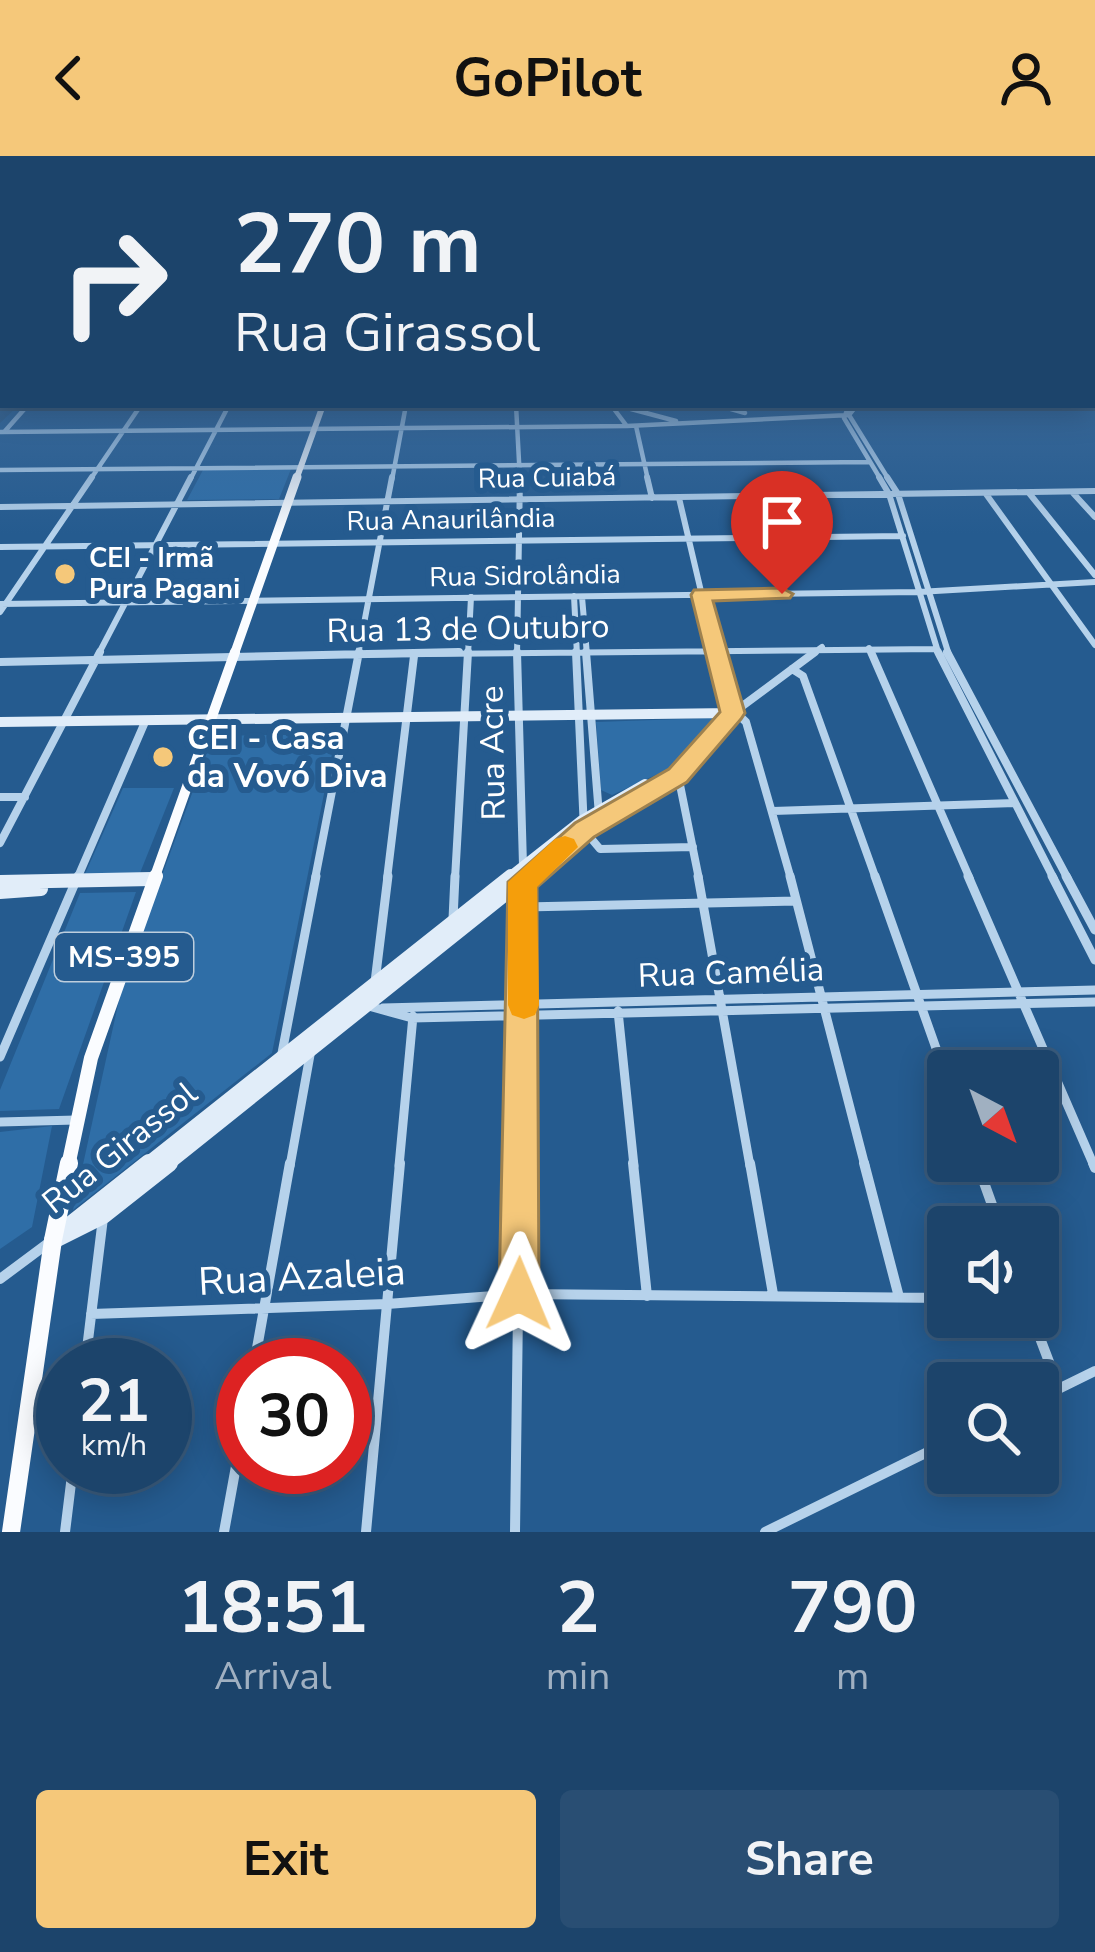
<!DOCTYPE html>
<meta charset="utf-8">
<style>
:root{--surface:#1c446b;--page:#294e73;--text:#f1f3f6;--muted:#a0b0c1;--line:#3a5c7e;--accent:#f5c87a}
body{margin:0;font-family:"Nunito Sans",sans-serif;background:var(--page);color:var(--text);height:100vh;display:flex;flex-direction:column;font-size:45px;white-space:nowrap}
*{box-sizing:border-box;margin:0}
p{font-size:39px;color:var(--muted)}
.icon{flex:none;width:66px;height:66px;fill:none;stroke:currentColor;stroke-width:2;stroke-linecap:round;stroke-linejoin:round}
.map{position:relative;height:1376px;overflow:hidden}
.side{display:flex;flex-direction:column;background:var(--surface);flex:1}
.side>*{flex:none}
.guide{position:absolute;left:0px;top:0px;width:1095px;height:252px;box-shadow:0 6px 30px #0003,0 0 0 3px var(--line);background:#1c446b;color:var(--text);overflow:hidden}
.needle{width:78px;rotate:139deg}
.buttons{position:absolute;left:927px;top:894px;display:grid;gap:24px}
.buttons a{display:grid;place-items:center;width:132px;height:132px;border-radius:12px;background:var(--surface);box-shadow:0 6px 30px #0003,0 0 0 3px var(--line);font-size:60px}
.speed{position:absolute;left:36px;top:1182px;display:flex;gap:24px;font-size:60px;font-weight:700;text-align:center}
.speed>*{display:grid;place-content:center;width:156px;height:156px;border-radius:50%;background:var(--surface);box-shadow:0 6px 30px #0003,0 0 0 3px var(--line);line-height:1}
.speed small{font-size:30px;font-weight:400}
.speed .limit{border:18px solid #d22;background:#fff;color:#111}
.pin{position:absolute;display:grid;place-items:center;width:102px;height:102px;color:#fff;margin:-123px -51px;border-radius:50% 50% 50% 0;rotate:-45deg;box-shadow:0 0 12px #0007}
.pin .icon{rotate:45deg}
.me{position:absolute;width:132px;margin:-66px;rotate:1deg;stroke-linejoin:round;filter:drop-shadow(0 0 9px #0008)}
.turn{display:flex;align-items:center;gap:42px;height:252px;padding:0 36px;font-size:54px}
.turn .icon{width:156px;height:156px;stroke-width:2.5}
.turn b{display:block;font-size:84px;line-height:102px}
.eta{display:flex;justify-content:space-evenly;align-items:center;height:204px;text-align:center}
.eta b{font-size:72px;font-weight:700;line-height:84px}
.button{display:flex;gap:24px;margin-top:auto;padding:24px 36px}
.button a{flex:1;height:138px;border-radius:12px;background:var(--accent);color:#111;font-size:48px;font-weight:700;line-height:138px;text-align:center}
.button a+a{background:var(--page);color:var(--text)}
header{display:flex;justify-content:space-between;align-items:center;height:156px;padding:0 36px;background:var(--accent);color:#111;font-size:54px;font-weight:700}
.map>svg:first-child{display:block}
</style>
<header><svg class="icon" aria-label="back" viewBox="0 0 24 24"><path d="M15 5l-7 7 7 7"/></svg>GoPilot<svg class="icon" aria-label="person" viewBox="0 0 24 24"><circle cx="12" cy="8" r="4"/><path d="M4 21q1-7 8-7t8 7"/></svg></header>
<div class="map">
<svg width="1095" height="1376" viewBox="0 0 1095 1376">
<rect width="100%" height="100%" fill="#255b8f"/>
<path fill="#2f6ea7" d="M 291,313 L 279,343 L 187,344 L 203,314 Z
M 711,562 L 719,565 L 673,611 L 612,639 L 601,634 L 596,566 Z
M 336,578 L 272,897 L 73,1054 L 123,826 L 213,580 Z
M 123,632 L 174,632 L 140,717 L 85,718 Z
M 136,736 L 59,953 L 0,955 L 0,934 L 80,737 Z
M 52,970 L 32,1071 L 0,1093 L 0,976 Z"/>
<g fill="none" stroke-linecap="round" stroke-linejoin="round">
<path stroke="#b6d2eb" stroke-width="4.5" d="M 516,249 L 520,324
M 611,249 L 626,269
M 717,249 L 745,257
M 849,249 L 844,262 L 881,324
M 857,249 L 849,259 L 889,324
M 631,253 L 676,265
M 636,270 L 648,324
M 5,275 L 28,249
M 0,276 L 627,270 L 849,259
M 0,314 L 870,306
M 90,324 L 141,249
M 190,324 L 229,249
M 392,324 L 406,249"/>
<path stroke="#b6d2eb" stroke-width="6" d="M 647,321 L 652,342
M 879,321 L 889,338 L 939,499
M 887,321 L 898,338 L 949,499
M 1029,337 L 1095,419
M 1073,337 L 1095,361
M 986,338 L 1095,489
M 679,342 L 716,499
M 0,351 L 1095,335
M 0,391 L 903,380
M 574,440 L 577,499
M 582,441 L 587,499
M 0,448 L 918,436 L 1095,426
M 0,456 L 92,321
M 869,492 L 872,499
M 98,499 L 191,321
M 319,499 L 936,493
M 358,499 L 392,321
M 468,499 L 471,441
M 517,499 L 520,321
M 811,499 L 822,491"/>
<path stroke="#b6d2eb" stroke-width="8" d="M 517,496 L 523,709
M 576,496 L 584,674 L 600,693 L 693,691
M 586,496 L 599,659
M 715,496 L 727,548 L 746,566 L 791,723
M 871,496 L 970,723
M 938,496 L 1054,723
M 947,496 L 1068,723
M 0,506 L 459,496
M 792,513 L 803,520 L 876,723
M 733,557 L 815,496
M 672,615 L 678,619 L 699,723
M 0,641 L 25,641
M 773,655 L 1015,647
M 0,687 L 100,496
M 77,723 L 145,566
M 315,723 L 359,496
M 387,723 L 414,500
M 455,723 L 468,496"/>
<path stroke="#b6d2eb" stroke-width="9" d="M 698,720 L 750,1010
M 790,720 L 865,1010
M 875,720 L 948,926
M 968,720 L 1094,1010
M 1052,720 L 1095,804
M 1066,720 L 1095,774
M 525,751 L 796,745
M 453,763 L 455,720
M 375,826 L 388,720
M 365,849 L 412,862 L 1095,846
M 383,852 L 1095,834
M 618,855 L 634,1010
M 282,897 L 316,720
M 0,901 L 78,720
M 0,966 L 76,964
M 976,1005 L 978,1010
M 290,1010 L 310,899
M 399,1010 L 413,860
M 509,1010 L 516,768 L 525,752
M 519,1010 L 523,724"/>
<path stroke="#b6d2eb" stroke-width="10" d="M 633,1007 L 647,1140
M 750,1007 L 773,1138
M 864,1007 L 899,1141
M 977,1007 L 1000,1071
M 1093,1007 L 1095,1012
M 0,1123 L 47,1088
M 508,1139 L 509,1007
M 91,1158 L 387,1148 L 519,1138 L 948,1142
M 1032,1161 L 1059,1232
M 85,1209 L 103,1062
M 254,1209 L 290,1007
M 1038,1243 L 1095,1215
M 65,1376 L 73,1311
M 224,1376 L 243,1272
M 366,1376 L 400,1007
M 515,1376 L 520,1007
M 765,1376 L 948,1286"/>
<path stroke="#e1edf9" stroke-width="10" d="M 0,566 L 733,557
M 136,723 L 152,723
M 507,723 L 582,664 L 645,628
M 524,723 L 584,674 L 678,619 L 733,557"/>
<path stroke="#e1edf9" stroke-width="14" d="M 0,726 L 152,723
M 0,736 L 41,733
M 145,1010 L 511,720
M 165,1010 L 528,720"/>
<path stroke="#e1edf9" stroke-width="18" d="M 67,1072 L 149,1007
M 53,1084 L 103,1059 L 169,1007"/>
<path stroke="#fafcff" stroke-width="6" d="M 296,324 L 323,249"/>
<path stroke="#fafcff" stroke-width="9" d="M 234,499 L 297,321"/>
<path stroke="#fafcff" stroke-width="10" d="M 154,723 L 235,496"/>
<path stroke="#fafcff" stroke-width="14" d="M 68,1010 L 91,902 L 156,720"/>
<path stroke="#fafcff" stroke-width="18" d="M 11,1376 L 53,1084 L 69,1007"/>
<path fill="#fff" fill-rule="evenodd" d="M 0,201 L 3,201 L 3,206 L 0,206 Z"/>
</g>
<path fill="#255078" d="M 3,249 L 19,249 L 0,267 L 0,252 Z"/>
<linearGradient id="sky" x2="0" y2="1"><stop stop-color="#14324f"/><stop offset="0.49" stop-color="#406c9b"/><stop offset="1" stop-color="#406c9b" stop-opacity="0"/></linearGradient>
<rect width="1095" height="378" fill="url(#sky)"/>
<path fill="#f5c87a" stroke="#9f824f" stroke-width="3" d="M 782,432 L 793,438 L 790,442 L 713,445 L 745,557 L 741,563 L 687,626 L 594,681 L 537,731 L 539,1138 L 533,1152 L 519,1158 L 505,1152 L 499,1138 L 508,726 L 575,667 L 669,613 L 720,556 L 691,439 L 694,434 Z"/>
<path fill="#f59e0b" d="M 565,680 L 574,683 L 578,691 L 537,731 L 539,849 L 535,859 L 524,863 L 512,859 L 508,849 L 508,726 L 555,683 Z"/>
<g fill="#f5c87a" stroke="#255b8f" stroke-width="4.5">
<circle cx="65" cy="418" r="12"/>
<circle cx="163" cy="601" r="12"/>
</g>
<g text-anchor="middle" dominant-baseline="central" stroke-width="12" stroke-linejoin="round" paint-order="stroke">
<g font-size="27" fill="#fff" stroke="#255b8f">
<text transform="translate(547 322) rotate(-1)">Rua Cuiabá</text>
<text transform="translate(451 364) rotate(-1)">Rua Anaurilândia</text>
<text transform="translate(525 420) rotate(-1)">Rua Sidrolândia</text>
</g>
<g font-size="27" font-weight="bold" fill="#fff" stroke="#255b8f" text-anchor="start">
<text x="89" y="402">CEI - Irmã<tspan x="89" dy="31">Pura Pagani</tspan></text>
</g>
<rect fill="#255b8f" stroke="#becedd" stroke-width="3" x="55" y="777" width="138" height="48" rx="9"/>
<g font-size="30" font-weight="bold" fill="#fff">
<text x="124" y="801">MS-395</text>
</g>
<g font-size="33" fill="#fff" stroke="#255b8f">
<text transform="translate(468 473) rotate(-1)">Rua 13 de Outubro</text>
<text transform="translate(493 597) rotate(-91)">Rua Acre</text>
<text transform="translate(731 817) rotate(-2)">Rua Camélia</text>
<text transform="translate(120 992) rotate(-39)">Rua Girassol</text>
</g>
<g font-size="33" font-weight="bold" fill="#fff" stroke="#255b8f" text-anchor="start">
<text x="187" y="582">CEI - Casa<tspan x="187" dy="38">da Vovó Diva</tspan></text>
</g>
<g font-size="39" fill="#fff" stroke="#255b8f">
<text transform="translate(302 1121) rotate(-3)">Rua Azaleia</text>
</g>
</g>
</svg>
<div class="buttons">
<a><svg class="needle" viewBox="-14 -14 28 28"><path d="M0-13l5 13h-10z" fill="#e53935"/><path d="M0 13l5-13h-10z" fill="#a0b0c1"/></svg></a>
<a><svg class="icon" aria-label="sound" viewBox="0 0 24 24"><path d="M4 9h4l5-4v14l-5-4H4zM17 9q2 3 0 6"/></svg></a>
<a><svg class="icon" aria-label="search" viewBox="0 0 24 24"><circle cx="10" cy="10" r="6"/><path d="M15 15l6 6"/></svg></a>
</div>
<div class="speed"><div>21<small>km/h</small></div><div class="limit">30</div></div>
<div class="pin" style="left:782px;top:438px;background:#d93025"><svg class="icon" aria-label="arrive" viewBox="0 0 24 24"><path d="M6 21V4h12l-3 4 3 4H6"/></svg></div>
<svg class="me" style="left:519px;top:1138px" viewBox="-20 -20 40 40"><path d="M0-17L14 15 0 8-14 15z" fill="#f5c87a" stroke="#fff" stroke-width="4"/></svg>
<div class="guide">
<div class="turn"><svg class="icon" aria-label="right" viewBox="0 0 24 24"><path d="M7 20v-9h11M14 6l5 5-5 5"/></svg><div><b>270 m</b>Rua Girassol</div></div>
</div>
</div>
<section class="side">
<div class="eta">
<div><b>18:51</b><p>Arrival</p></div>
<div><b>2</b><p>min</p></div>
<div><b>790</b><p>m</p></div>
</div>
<div class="button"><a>Exit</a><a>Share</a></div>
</section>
